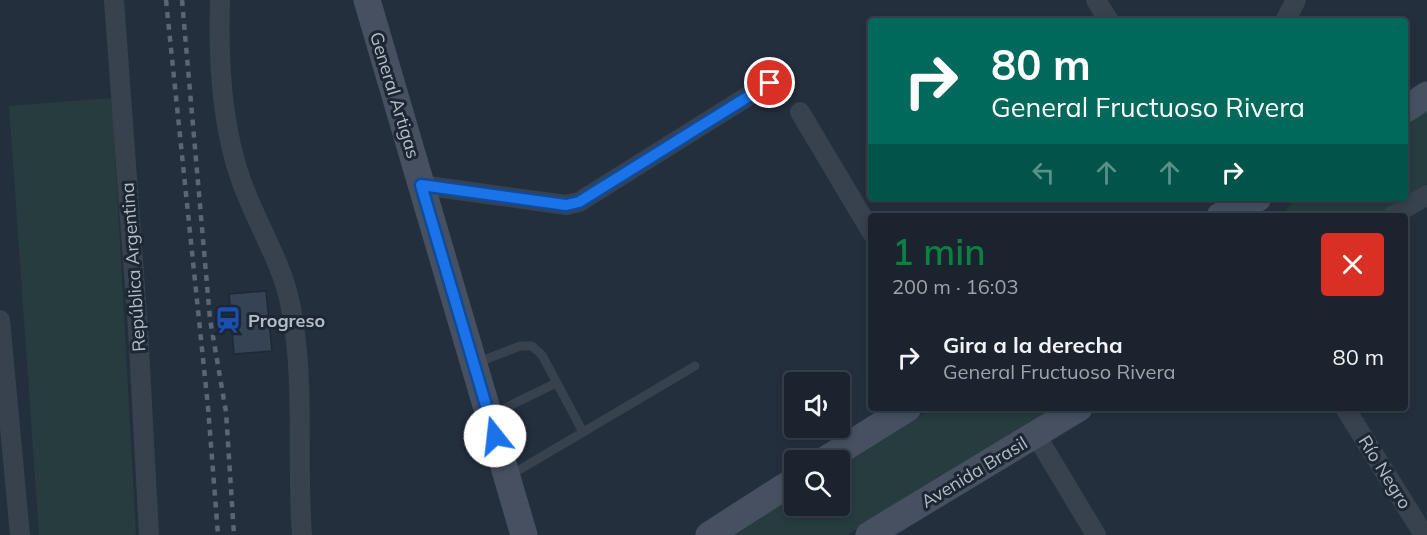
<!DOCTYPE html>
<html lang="es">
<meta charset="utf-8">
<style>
:root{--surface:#1b232e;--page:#242b36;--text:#f1f3f6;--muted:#a0a4aa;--line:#39404a;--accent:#0b8043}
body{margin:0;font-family:Mulish,sans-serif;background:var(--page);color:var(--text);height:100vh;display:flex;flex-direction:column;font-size:22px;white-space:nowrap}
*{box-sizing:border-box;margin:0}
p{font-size:20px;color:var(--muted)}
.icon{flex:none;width:33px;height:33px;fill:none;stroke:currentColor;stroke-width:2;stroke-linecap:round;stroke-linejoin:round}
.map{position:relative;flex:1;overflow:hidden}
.drawer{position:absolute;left:868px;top:213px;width:540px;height:198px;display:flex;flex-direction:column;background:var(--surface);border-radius:6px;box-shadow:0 3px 9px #0003,0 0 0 2px var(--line)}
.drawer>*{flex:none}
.hud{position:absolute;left:868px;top:18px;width:540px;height:183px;border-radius:6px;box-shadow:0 3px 9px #0003,0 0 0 2px var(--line);background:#00695c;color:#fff;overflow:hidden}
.fabs{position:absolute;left:784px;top:372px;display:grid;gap:12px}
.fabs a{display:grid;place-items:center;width:66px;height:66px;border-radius:6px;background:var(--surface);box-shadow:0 3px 9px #0003,0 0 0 2px var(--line);font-size:30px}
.pin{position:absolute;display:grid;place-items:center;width:51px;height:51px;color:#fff;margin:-26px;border:3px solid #fff;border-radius:50%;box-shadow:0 2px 6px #0007}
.me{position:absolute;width:66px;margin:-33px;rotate:344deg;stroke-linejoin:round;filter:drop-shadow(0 0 4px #0008)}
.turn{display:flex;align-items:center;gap:21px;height:126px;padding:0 24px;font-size:27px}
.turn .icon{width:78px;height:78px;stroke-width:2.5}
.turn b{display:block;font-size:42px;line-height:51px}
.lanes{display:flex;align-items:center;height:57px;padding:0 24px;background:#0003;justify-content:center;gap:30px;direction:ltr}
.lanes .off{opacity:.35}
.round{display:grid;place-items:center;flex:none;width:63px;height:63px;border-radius:6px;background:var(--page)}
.head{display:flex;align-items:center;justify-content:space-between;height:102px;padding:0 24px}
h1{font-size:36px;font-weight:600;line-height:45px;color:var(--accent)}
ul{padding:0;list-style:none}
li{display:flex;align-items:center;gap:18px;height:84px;padding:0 24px}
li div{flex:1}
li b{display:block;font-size:22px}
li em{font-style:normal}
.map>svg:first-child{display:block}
</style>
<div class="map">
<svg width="1427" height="535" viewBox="0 0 1427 535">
<rect width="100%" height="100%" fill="#242f3e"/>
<path fill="#263c3f" d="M 112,98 L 136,535 L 39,535 L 9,106 Z
M 1427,110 L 1427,184 L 1406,197 L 1406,124 Z
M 1295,198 L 1405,198 L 1376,216 L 1282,216 Z
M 933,408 L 1052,408 L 847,535 L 732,535 L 795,495 L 795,506 L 840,506 L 840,467 Z"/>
<path fill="#364354" stroke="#1f2835" stroke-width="1.5" d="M 266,291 L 272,351 L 234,354 L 229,294 Z"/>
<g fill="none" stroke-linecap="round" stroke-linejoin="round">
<path stroke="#38414e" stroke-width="9" d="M 476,363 L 520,346 L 532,346 L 542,355 L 583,432
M 491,415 L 556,383
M 509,476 L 695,366"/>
<path stroke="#38414e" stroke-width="20" d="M 114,0 L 138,329 L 149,535
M 220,0 C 218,60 221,124 241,180 C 255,221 281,260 290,303 C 306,379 296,458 302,535
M 1096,0 L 1109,21
M 1285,21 L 1296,0
M 800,112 L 872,233
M 421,185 L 566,205 L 579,202 L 769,83
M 1392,216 L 1427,195
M 0,320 L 20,535
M 1345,408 L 1424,535
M 1036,435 L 1096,535"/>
<path stroke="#465061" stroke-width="27" d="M 367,0 L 524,535
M 1406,109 L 1427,95
M 1220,216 L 1258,198
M 825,460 L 908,408
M 709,535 L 795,480
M 869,535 L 1079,408"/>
<path stroke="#5a6575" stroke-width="4.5" stroke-dasharray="6 6" stroke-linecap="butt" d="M 166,0 L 208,407 L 218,535
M 182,0 L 210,319 L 226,412 L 234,535"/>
</g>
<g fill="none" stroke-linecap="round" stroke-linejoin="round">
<defs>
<path id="route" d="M 495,436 L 421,185 L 566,205 L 579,202 L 770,83"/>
</defs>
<use href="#route" stroke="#114b97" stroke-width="15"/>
<use href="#route" stroke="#1a73e8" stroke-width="10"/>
</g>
<defs>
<symbol id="station-bare" viewBox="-9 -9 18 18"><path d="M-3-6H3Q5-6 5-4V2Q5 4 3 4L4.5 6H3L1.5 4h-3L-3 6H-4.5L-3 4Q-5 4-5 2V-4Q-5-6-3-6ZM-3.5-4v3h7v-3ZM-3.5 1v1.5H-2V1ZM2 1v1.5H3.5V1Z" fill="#1a4fb4" stroke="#1d2633" stroke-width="2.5" paint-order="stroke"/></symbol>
</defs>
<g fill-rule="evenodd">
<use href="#station-bare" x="209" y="301" width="38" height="38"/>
</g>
<g text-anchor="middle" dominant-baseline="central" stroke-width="6" stroke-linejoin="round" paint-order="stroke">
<g font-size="18" fill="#b4bcc9" stroke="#1d2633">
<text transform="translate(395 95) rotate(73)">General Artigas</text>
<text transform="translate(133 267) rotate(-94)">República Argentina</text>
<text transform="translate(974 472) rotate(-31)">Avenida Brasil</text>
<text transform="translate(1385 472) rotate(58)">Río Negro</text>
</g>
<g font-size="18" font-weight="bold" fill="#b4bcc9" stroke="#1d2633" text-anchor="start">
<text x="248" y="320">Progreso</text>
</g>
</g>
</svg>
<div class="fabs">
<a><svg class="icon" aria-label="sound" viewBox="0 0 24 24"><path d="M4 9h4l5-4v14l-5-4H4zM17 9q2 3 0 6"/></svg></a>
<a><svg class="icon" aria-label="search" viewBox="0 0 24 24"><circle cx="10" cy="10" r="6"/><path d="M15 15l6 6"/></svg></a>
</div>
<div class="pin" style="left:770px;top:83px;background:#d93025"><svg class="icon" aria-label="arrive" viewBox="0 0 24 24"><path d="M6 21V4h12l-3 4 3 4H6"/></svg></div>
<svg class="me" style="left:495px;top:436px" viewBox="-20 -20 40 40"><circle r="19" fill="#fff"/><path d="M0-13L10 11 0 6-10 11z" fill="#1a73e8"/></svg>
<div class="hud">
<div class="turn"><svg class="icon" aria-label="right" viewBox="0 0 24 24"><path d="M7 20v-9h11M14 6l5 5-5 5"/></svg><div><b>80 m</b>General Fructuoso Rivera</div></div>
<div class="lanes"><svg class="icon off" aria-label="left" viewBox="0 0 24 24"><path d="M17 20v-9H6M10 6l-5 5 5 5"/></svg><svg class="icon off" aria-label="ahead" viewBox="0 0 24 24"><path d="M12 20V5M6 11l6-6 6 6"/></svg><svg class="icon off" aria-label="ahead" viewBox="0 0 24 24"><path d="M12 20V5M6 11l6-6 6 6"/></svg><svg class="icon" aria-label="right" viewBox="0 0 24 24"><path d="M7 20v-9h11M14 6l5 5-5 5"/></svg></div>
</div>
<section class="drawer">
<div class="head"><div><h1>1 min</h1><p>200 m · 16:03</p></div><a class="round" style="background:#d93025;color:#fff"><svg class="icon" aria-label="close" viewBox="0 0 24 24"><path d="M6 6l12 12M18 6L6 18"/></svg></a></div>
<ul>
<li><svg class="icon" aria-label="right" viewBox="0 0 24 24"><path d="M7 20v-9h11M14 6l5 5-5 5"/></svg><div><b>Gira a la derecha</b><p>General Fructuoso Rivera</p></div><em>80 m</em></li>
</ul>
</section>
</div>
